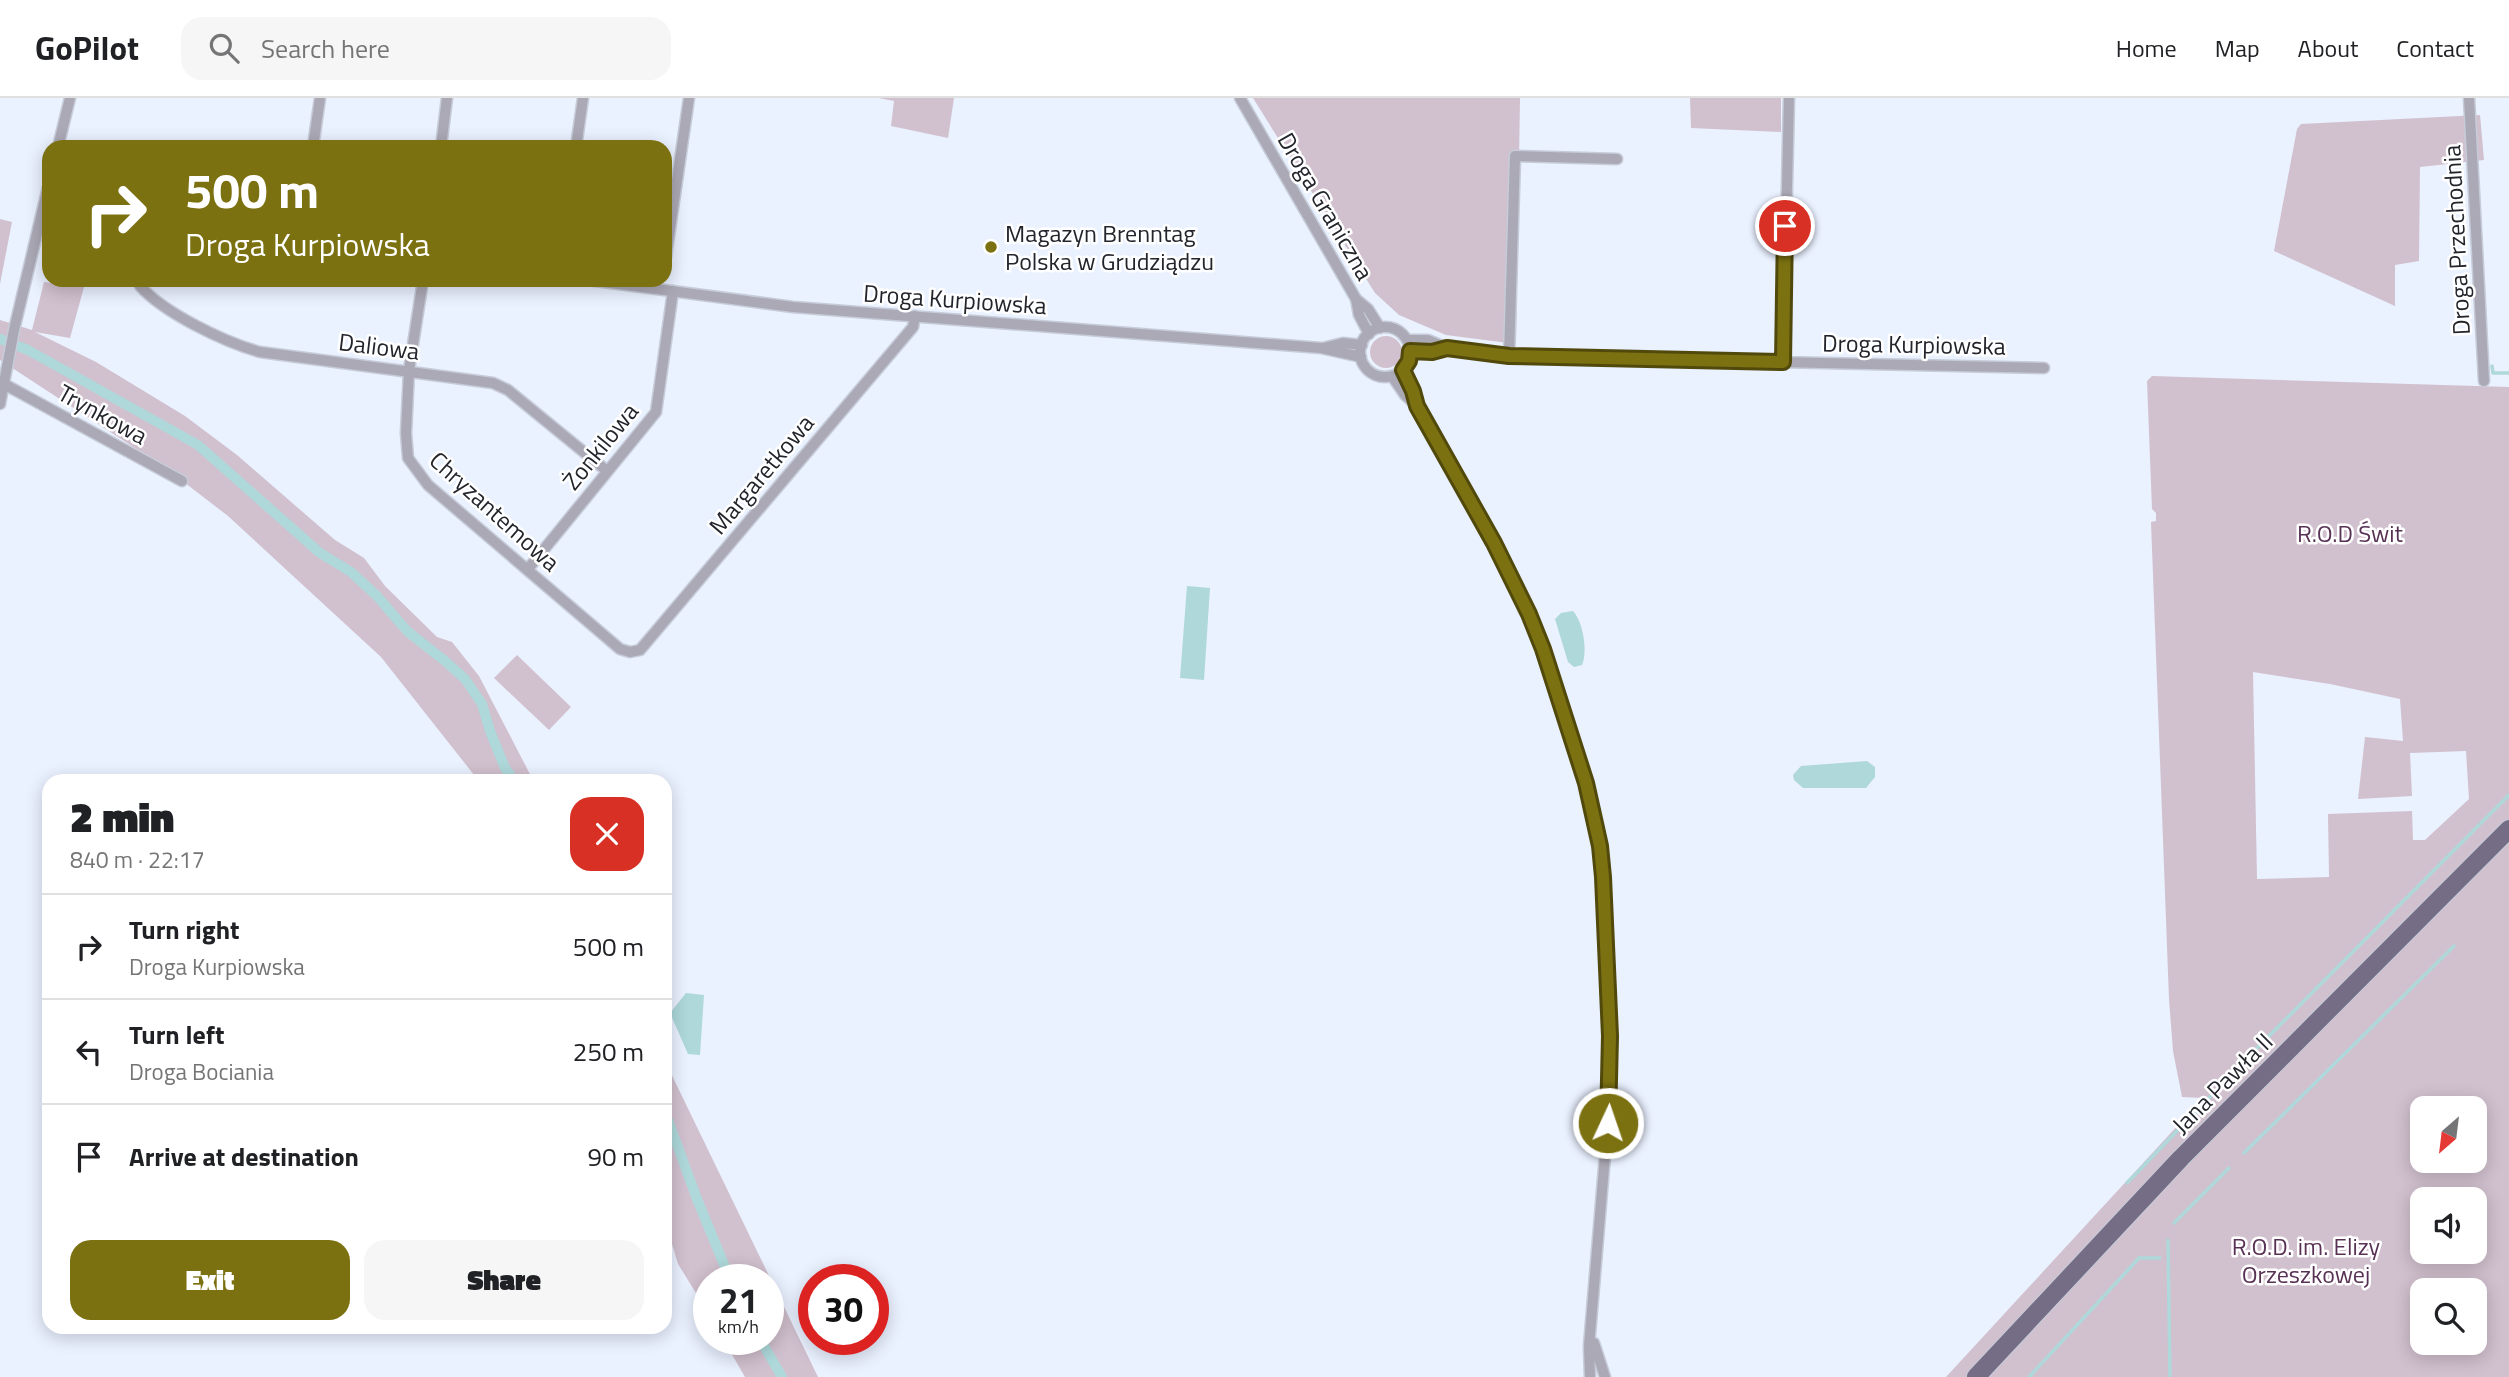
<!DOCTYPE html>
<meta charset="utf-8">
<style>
:root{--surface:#fff;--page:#f6f6f6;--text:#202124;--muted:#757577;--line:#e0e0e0;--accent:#7c7111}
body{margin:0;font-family:"Titillium Web",sans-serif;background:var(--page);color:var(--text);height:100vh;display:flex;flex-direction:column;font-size:26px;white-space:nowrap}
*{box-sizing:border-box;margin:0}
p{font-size:23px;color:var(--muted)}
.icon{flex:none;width:38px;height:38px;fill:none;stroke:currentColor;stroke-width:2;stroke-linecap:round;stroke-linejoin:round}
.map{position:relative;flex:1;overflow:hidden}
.side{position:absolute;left:42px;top:676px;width:630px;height:560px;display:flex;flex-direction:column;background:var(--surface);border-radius:21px;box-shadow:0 4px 18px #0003}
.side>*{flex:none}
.guide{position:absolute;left:42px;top:42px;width:630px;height:147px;border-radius:21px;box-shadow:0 4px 18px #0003;background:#7c7111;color:#fff;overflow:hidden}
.needle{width:46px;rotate:208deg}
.tools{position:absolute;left:2410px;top:998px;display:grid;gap:14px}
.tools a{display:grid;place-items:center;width:77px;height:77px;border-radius:14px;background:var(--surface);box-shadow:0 4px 18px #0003;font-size:35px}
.speed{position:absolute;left:693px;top:1166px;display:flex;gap:14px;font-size:35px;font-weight:700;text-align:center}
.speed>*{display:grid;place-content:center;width:91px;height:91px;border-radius:50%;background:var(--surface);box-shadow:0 4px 18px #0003;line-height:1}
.speed small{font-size:18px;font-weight:400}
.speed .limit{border:10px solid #d22;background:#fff;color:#111}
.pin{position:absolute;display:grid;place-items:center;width:60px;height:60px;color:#fff;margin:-30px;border:4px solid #fff;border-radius:50%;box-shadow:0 2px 7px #0007}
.me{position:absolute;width:77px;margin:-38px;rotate:3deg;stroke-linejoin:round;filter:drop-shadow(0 0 5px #0008)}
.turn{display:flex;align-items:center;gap:24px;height:147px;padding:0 28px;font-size:32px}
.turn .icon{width:91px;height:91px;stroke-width:2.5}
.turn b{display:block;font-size:49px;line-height:60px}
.round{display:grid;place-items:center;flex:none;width:74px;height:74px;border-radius:21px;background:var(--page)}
.overview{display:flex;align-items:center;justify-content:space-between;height:119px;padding:0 28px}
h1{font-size:42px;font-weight:800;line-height:52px}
.action{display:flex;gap:14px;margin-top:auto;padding:14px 28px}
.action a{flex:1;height:80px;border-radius:21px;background:var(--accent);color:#fff;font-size:28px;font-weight:800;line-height:80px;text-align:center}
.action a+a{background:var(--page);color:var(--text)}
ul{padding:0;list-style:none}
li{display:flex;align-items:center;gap:21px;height:105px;padding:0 28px;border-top:2px solid var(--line)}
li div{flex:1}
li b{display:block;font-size:26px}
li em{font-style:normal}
header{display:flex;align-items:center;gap:42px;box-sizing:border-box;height:98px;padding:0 35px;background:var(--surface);border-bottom:2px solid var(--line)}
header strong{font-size:33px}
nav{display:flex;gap:38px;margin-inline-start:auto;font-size:24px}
.search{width:490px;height:63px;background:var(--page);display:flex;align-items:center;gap:18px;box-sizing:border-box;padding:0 24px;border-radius:21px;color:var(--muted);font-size:26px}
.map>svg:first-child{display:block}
</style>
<header>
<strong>GoPilot</strong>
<div class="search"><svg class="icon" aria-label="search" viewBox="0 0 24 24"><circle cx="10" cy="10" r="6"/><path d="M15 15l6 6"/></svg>Search here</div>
<nav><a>Home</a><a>Map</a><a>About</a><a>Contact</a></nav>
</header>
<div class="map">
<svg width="2509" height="1279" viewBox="0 0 2509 1279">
<rect width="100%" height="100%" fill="#eaf1ff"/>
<path fill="#d1c0ce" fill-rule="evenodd" d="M 879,0 L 954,0 L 948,40 L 891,28 L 894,3 Z
M 1253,0 L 1520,0 L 1516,246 L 1446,237 L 1399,217 L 1375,195 Z
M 1690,0 L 1781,0 L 1781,34 L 1691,30 Z
M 2480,17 L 2484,62 L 2420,69 L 2419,163 L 2395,167 L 2395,208 L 2274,153 L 2297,31 L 2301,26 Z
M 0,121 L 12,124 L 0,186 Z
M 44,184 L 84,189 L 70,240 L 35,234 L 96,264 L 185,318 L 237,357 L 335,442 L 364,460 L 385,488 L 437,539 L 452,544 L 479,578 L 533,682 L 478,682 L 381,559 L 228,418 L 167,371 L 0,262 L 0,222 L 32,232 Z
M1370 254a16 16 0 1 1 32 0a16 16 0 1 1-32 0Z
M 2152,278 L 2509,289 L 2509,1279 L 1946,1279 L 2203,1000 L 2182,999 L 2173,953 L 2169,901 L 2151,424 L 2156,423 L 2156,415 L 2152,411 L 2147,283 ZM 2253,574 L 2330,586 L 2400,601 L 2403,643 L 2365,639 L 2358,701 L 2412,698 L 2410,655 L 2466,653 L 2469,701 L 2425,742 L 2413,742 L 2412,713 L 2328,716 L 2329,779 L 2257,781 ZM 2422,1010 L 2474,1010 L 2474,1062 L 2422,1062 ZM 2422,1101 L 2474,1101 L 2474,1153 L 2422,1153 ZM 2422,1192 L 2474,1192 L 2474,1244 L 2422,1244 Z
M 517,557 L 571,609 L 549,632 L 494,580 Z
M 665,963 L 818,1279 L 745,1279 L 723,1241 L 768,1241 L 768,1181 L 709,1181 L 709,1216 L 678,1166 L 665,1123 Z"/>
<path fill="#aed8da" d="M 1187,488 L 1210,490 L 1204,582 L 1180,580 Z
M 1573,513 C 1583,524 1588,553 1582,567 L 1574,569 L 1568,564 L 1555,521 L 1561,515 Z
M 1867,663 L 1875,669 L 1875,679 L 1866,690 L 1803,690 L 1794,682 L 1793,677 L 1801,668 Z
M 686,895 L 704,897 L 700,957 L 688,956 L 670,915 Z"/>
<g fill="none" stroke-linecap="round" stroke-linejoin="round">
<path stroke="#aed8da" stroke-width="3.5" d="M 2492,268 L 2493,275 L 2509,275
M 2244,1055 L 2454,848
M 2127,1085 L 2255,952 L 2509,697
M 2174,1125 L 2229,1070
M 2168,1142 L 2170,1279
M 2029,1279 L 2139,1160 L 2160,1160"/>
<path stroke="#aed8da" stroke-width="10" d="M 0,241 L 28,252 L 198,347 L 320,455 L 351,474 L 377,498 L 407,533 L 445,563 L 465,581 L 482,606 L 490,633 L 505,670 L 514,682
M 665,1014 L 697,1101 L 730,1181
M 760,1241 L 782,1279"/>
<defs>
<path id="minor" d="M 1240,0 L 1356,201 L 1359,217 L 1369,236
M 2469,0 L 2484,283
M 58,49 L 70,0
M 313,49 L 320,0
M 441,49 L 447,0
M 576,49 L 583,0
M 665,165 L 689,0
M 140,182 L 140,188 C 164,215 224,244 260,254 L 493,285 L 508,292 L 607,373
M 423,182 L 409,272 L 406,335 L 408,360 L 428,387 L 620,551 L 630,554 L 640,552 L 913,229 L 915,218
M 588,182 L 793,209 L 1321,250 L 1361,259
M 1356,201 L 1368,211 L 1380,230
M1360 254a25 25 0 1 1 50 0a25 25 0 1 1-50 0Z
M 1407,242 L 1428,242 L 1447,250 L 1509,258 L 2044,270
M 1323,250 L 1343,245 L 1362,247
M 1410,253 L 1432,254 L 1447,250
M 1509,258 L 1515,58 L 1617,61
M 1783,264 L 1789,0
M 1403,272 L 1413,293 L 1417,308 L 1482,422 L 1529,516 L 1543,551 L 1586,685 L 1600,748 L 1610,918 L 1610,998 L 1589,1248 L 1590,1279
M 1392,278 L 1405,297 L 1417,308
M 4,286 L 182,383
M 0,306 L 14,232 L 49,85
M 528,471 L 656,314 L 673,193
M 1594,1245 L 1605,1279"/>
<path id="primary" d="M 1976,1279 L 2181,1060 L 2509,731"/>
</defs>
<use href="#minor" stroke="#c6ccd9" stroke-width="13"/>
<use href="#primary" stroke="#c6ccd9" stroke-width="20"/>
<use href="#minor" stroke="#aca9b6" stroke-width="10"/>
<use href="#primary" stroke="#746d85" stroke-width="18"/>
</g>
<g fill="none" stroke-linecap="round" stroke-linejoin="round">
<defs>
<path id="route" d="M 1608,1025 L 1610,938 L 1603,779 L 1600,748 L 1586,685 L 1543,551 L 1529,516 L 1494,445 L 1417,308 L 1413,293 L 1403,272 L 1409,263 L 1410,253 L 1432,254 L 1447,250 L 1509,258 L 1783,264 L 1785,128"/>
</defs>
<use href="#route" stroke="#51490b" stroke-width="18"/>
<use href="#route" stroke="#7c7111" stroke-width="12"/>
</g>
<circle fill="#7c7111" stroke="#fff" stroke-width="2.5" cx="991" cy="149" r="7"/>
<g text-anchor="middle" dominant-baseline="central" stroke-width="5" stroke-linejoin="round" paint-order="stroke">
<g font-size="24" fill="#23252c" stroke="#fff">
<text transform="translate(1326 108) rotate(60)">Droga Graniczna</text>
<text transform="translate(2456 142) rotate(-93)">Droga Przechodnia</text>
<text transform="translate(955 201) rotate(4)">Droga Kurpiowska</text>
<text transform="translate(1914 246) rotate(1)">Droga Kurpiowska</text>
<text transform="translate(379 248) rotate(7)">Daliowa</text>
<text transform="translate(103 316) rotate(29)">Trynkowa</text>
<text transform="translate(600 348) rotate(-51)">Żonkilowa</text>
<text transform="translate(761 376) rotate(-50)">Margaretkowa</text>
<text transform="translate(495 413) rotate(42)">Chryzantemowa</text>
<text transform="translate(2222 985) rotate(-45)">Jana Pawła II</text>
</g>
<g font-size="24" fill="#23252c" stroke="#fff" text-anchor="start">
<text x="1005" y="135">Magazyn Brenntag<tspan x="1005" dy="28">Polska w Grudziądzu</tspan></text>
</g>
<g font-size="24" fill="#583254" stroke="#fff">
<text x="2350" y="435">R.O.D Świt</text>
<text x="2306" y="1148">R.O.D. im. Elizy<tspan x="2306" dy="28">Orzeszkowej</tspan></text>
</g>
</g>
</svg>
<div class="tools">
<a><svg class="needle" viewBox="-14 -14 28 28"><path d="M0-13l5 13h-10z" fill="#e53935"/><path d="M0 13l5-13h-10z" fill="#757577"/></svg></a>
<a><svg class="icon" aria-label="sound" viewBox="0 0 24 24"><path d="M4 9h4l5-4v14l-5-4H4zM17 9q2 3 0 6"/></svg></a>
<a><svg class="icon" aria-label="search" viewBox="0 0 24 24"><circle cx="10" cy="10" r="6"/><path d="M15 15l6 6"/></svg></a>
</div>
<div class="speed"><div>21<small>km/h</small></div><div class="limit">30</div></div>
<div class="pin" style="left:1785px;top:128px;background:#d93025"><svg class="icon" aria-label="arrive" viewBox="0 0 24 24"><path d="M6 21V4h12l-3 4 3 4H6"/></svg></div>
<svg class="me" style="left:1608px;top:1025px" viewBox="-20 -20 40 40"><circle r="17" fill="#7c7111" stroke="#fff" stroke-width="3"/><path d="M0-11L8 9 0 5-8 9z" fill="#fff"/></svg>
<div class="guide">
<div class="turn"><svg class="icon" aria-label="right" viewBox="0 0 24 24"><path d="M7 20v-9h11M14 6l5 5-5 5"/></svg><div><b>500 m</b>Droga Kurpiowska</div></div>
</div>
<section class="side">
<div class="overview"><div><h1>2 min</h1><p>840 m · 22:17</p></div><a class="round" style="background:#d93025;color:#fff"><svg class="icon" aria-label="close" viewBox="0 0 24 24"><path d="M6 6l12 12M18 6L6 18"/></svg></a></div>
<ul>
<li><svg class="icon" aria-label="right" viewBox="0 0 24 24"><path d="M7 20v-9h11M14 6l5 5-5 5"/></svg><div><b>Turn right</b><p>Droga Kurpiowska</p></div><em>500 m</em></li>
<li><svg class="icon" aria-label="left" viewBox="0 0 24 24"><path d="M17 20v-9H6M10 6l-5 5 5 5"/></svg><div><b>Turn left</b><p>Droga Bociania</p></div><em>250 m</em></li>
<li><svg class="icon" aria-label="arrive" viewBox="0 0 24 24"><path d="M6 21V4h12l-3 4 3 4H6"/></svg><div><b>Arrive at destination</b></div><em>90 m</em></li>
</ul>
<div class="action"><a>Exit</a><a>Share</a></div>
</section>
</div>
